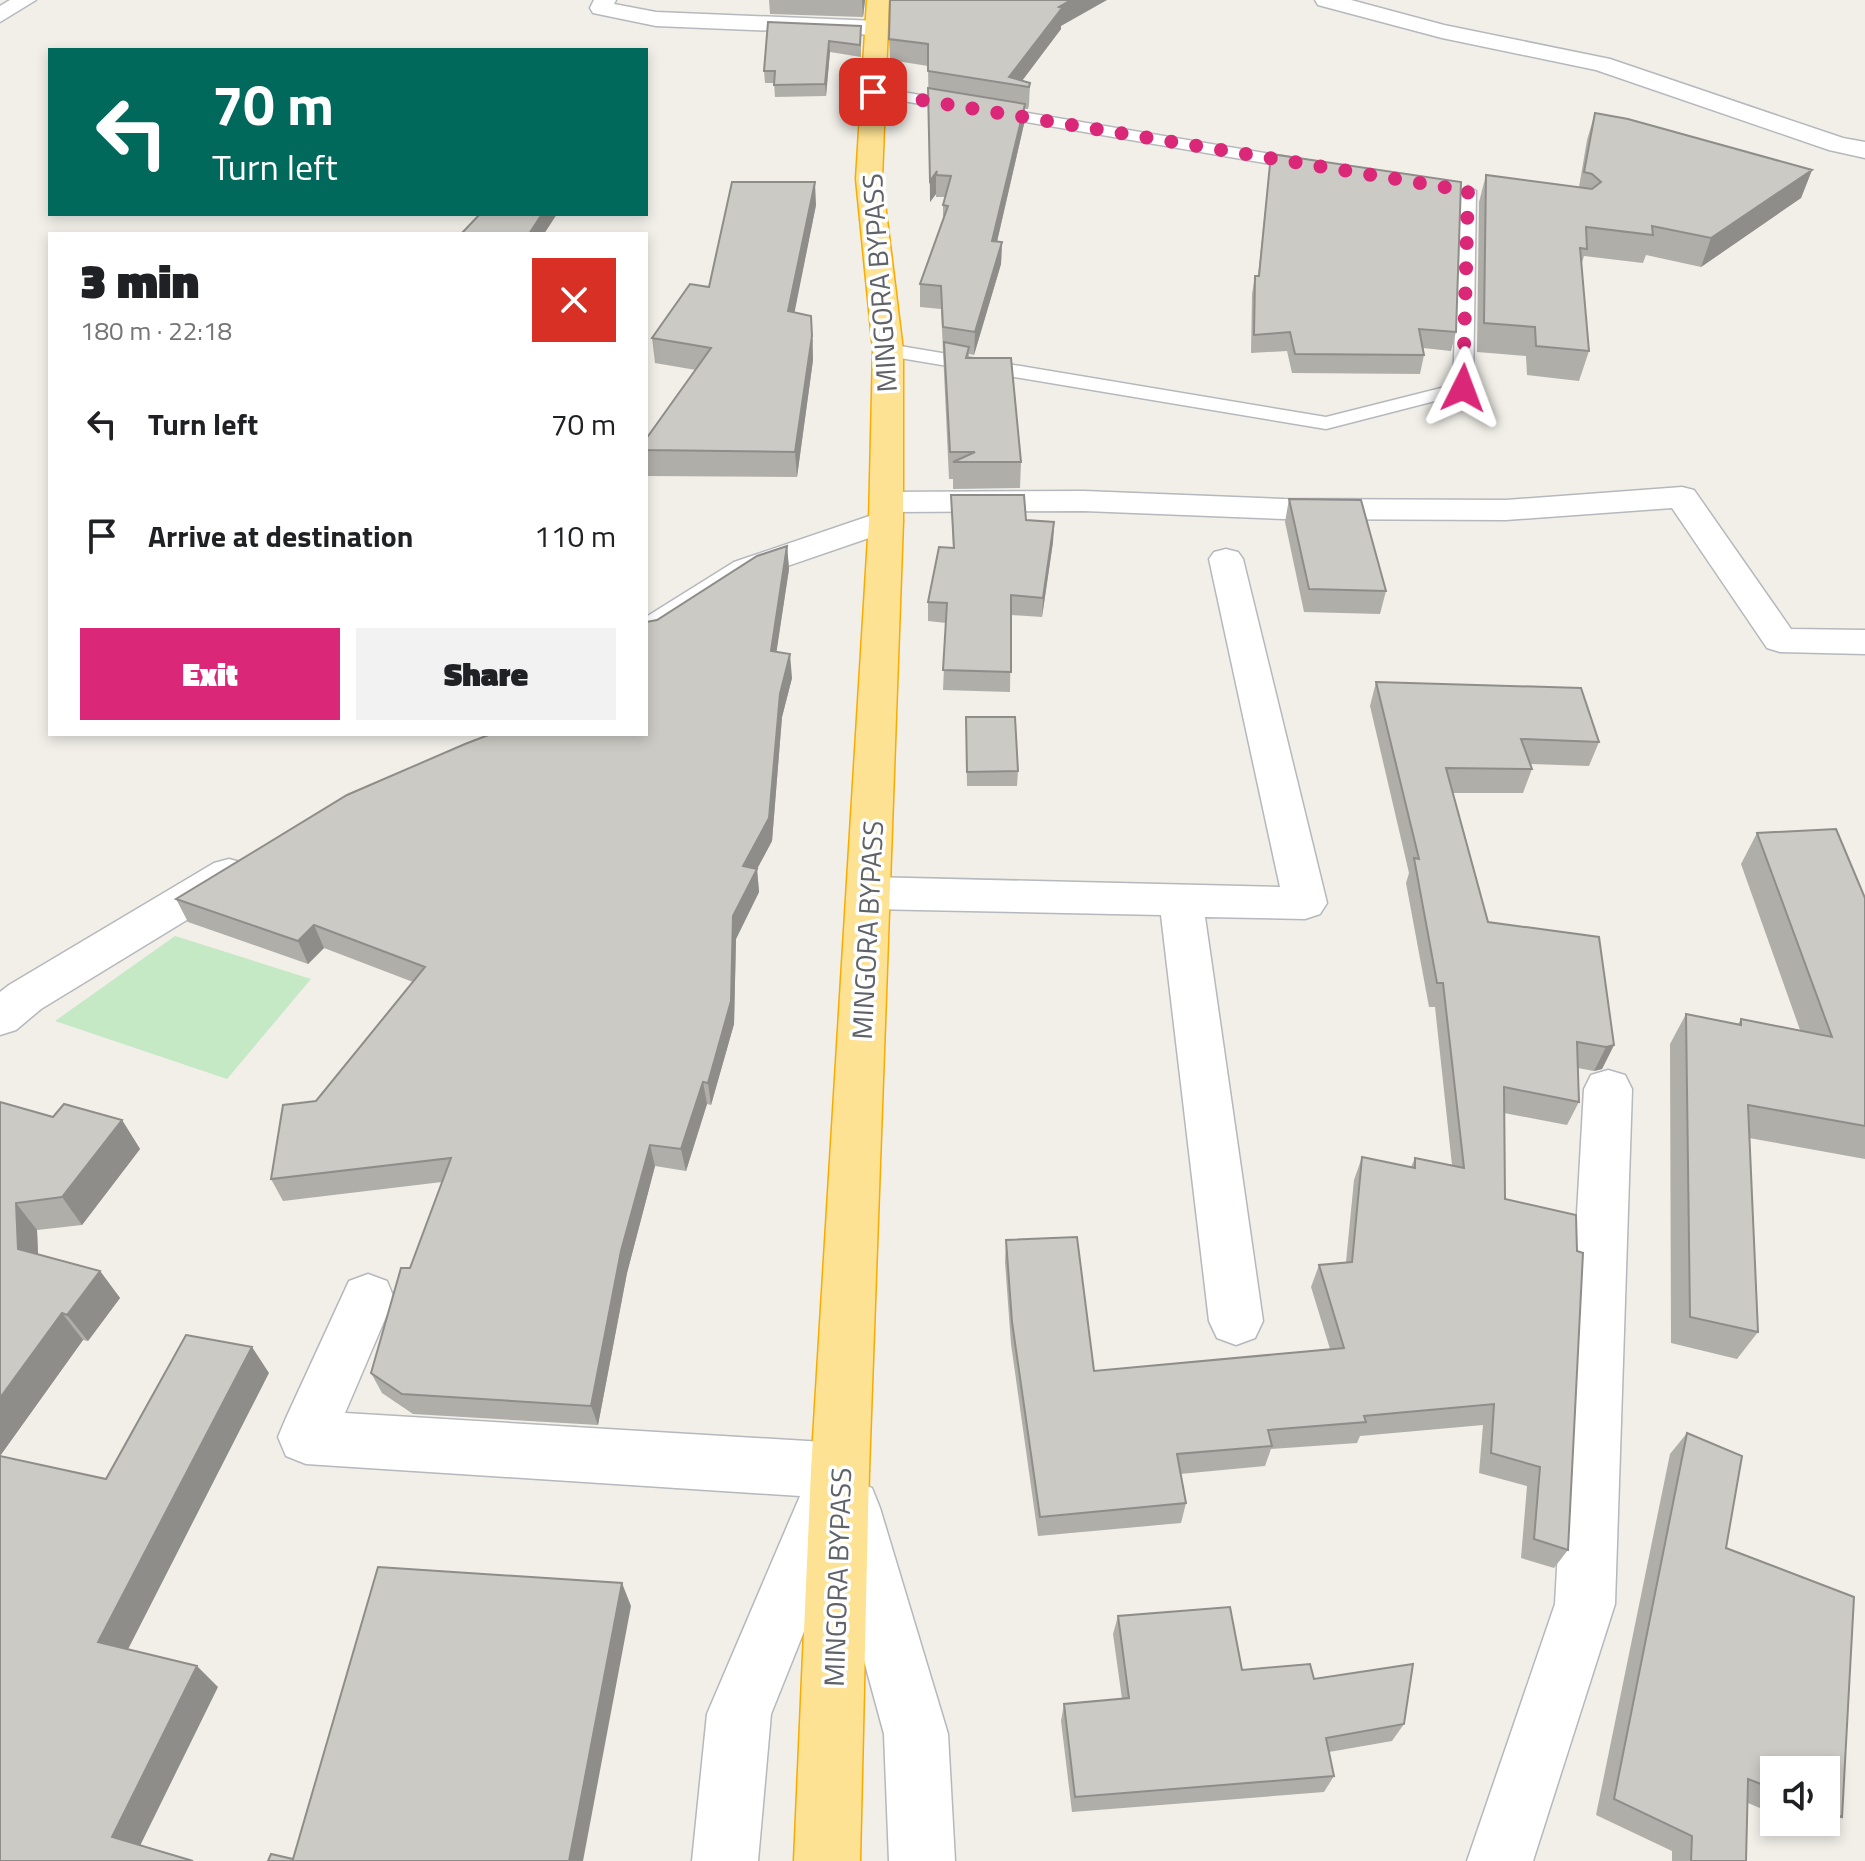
<!DOCTYPE html>
<meta charset="utf-8">
<style>
:root{--surface:#fff;--page:#f2f2f2;--text:#202124;--muted:#757577;--accent:#db2777}
body{margin:0;font-family:"Titillium Web",sans-serif;background:var(--page);color:var(--text);height:100vh;display:flex;flex-direction:column;font-size:30px;white-space:nowrap}
*{box-sizing:border-box;margin:0}
p{font-size:26px;color:var(--muted)}
.icon{flex:none;width:44px;height:44px;fill:none;stroke:currentColor;stroke-width:2;stroke-linecap:round;stroke-linejoin:round}
.map{position:relative;flex:1;overflow:hidden}
.panel{position:absolute;left:48px;top:232px;width:600px;height:504px;display:flex;flex-direction:column;background:var(--surface);border-radius:0px;box-shadow:0 4px 12px #0003}
.panel>*{flex:none}
.top-card{position:absolute;left:48px;top:48px;width:600px;height:168px;border-radius:0px;box-shadow:0 4px 12px #0003;background:#00695c;color:#fff;overflow:hidden}
.controls{position:absolute;left:1760px;top:1756px;display:grid;gap:16px}
.controls a{display:grid;place-items:center;width:80px;height:80px;border-radius:0px;background:var(--surface);box-shadow:0 4px 12px #0003;font-size:40px}
.pin{position:absolute;display:grid;place-items:center;width:68px;height:68px;color:#fff;margin:-34px;border-radius:16px;box-shadow:0 4px 12px #0006}
.me{position:absolute;width:88px;margin:-44px;rotate:3deg;stroke-linejoin:round;filter:drop-shadow(0 0 6px #0008)}
.turn{display:flex;align-items:center;gap:28px;height:168px;padding:0 32px;font-size:36px}
.turn .icon{width:104px;height:104px;stroke-width:2.5}
.turn b{display:block;font-size:56px;line-height:68px}
.round{display:grid;place-items:center;flex:none;width:84px;height:84px;border-radius:0px;background:var(--page)}
.overview{display:flex;align-items:center;justify-content:space-between;height:136px;padding:0 32px}
h1{font-size:48px;font-weight:800;line-height:60px}
.action{display:flex;gap:16px;margin-top:auto;padding:16px 32px}
.action a{flex:1;height:92px;border-radius:0px;background:var(--accent);color:#fff;font-size:32px;font-weight:800;line-height:92px;text-align:center}
.action a+a{background:var(--page);color:var(--text)}
ul{padding:0;list-style:none}
li{display:flex;align-items:center;gap:24px;height:112px;padding:0 32px}
li div{flex:1}
li b{display:block;font-size:30px}
li em{font-style:normal}
.map>svg:first-child{display:block}
</style>
<div class="map">
<svg width="1865" height="1861" viewBox="0 0 1865 1861">
<rect width="100%" height="100%" fill="#f1efe8"/>
<path fill="#c5e8c5" d="M 175,936 L 311,979 L 227,1079 L 55,1021 Z"/>
<g fill="none" stroke-linecap="round" stroke-linejoin="round">
<defs>
<path id="lane" d="M 873,87 L 1306,160 L 1314,165 L 1306,170 L 868,95 L 868,89 Z
M 1468,186 L 1476,191 L 1473,388 L 1470,392 L 1326,429 L 888,356 L 878,350 L 888,344 L 1326,417 L 1453,385 L 1460,191 Z"/>
<path id="street" d="M 594,0 L 616,0 L 614,4 L 656,12 L 877,21 L 888,28 L 877,35 L 656,26 L 593,13 L 590,8 Z
M 1315,0 L 1351,0 L 1444,25 L 1610,59 L 1843,138 L 1865,142 L 1865,158 L 1829,150 L 1596,70 L 1442,38 L 1318,5 Z
M 1682,487 L 1694,490 L 1791,629 L 1865,630 L 1865,654 L 1780,652 L 1767,648 L 1672,508 L 1506,520 L 1284,519 L 1084,511 L 891,512 L 898,514 L 903,521 L 898,528 L 758,576 L 659,641 L 646,644 L 646,617 L 734,562 L 884,511 L 875,509 L 870,502 L 875,495 L 887,492 L 1084,491 L 1284,499 L 1506,500 Z
M 1226,549 L 1238,552 L 1243,559 L 1327,903 L 1320,914 L 1305,919 L 1205,917 L 1263,1321 L 1255,1338 L 1236,1345 L 1217,1338 L 1209,1321 L 1161,915 L 869,909 L 854,904 L 847,893 L 854,882 L 869,877 L 1280,887 L 1209,559 L 1214,552 Z
M 229,859 L 244,863 L 250,874 L 244,885 L 41,1009 L 16,1030 L 0,1035 L 0,992 L 9,985 L 214,863 Z
M 1608,1070 L 1625,1075 L 1632,1089 L 1615,1604 L 1533,1861 L 1467,1861 L 1555,1604 L 1584,1089 L 1591,1075 Z
M 368,1274 L 387,1281 L 394,1298 L 345,1413 L 840,1443 L 860,1451 L 869,1471 L 863,1484 L 872,1488 L 880,1508 L 948,1734 L 955,1861 L 889,1861 L 884,1734 L 835,1554 L 771,1714 L 758,1861 L 692,1861 L 707,1714 L 800,1496 L 306,1464 L 286,1456 L 278,1437 L 286,1418 L 349,1281 Z"/>
<path id="secondary" d="M 10,0 L 36,0 L 0,22 L 0,6 Z"/>
<path id="highway" d="M 867,0 L 889,0 L 882,179 L 903,350 L 903,521 L 869,1471 L 860,1861 L 794,1861 L 811,1471 L 869,521 L 873,350 L 856,179 Z"/>
</defs>
<use href="#lane" stroke="#b5b8bc" stroke-width="3"/>
<use href="#street" stroke="#b5b8bc" stroke-width="3"/>
<use href="#secondary" stroke="#b6babf" stroke-width="3"/>
<use href="#highway" stroke="#f9ab00" stroke-width="3"/>
<use href="#lane" fill="#fff" fill-rule="evenodd"/>
<use href="#street" fill="#fff" fill-rule="evenodd"/>
<use href="#secondary" fill="#fff" fill-rule="evenodd"/>
<use href="#highway" fill="#fde293" fill-rule="evenodd"/>
</g>
<path fill="#afaea9" d="M 769,0 L 865,0 L 863,17 L 770,14 Z
M 861,26 L 861,57 L 830,52 L 826,96 L 775,97 L 774,83 L 765,83 L 764,71 Z
M 1061,26 L 1061,29 L 1022,81 L 1030,83 L 1029,105 L 1028,109 L 1025,109 L 1024,124 L 997,242 L 1002,242 L 1001,264 L 974,355 L 969,354 L 969,358 L 1021,462 L 1020,488 L 953,489 L 953,479 L 949,479 L 941,309 L 920,307 L 920,284 L 943,219 L 943,205 L 945,197 L 936,197 L 936,194 L 930,202 L 928,66 L 890,60 L 889,39 Z
M 1595,113 L 1812,170 L 1801,198 L 1701,267 L 1646,255 L 1643,263 L 1584,256 L 1581,266 L 1589,351 L 1579,381 L 1527,375 L 1526,356 L 1477,352 L 1479,202 L 1486,175 L 1579,187 L 1587,140 Z
M 1271,154 L 1456,332 L 1451,351 L 1423,348 L 1424,355 L 1420,374 L 1292,373 L 1287,351 L 1251,353 L 1252,294 L 1255,276 L 1258,276 Z
M 816,205 L 794,312 L 813,340 L 813,360 L 797,477 L 646,476 L 646,439 L 696,370 L 655,363 L 652,338 L 709,287 Z
M 951,495 L 1026,520 L 1054,522 L 1053,542 L 1042,617 L 1011,615 L 1010,692 L 943,690 L 946,623 L 928,621 L 928,602 L 953,548 Z
M 1289,499 L 1386,591 L 1380,614 L 1304,612 L 1285,522 Z
M 787,546 L 789,569 L 776,652 L 792,678 L 782,717 L 772,841 L 757,869 L 759,892 L 736,939 L 734,1024 L 711,1105 L 707,1104 L 686,1171 L 655,1166 L 627,1273 L 598,1425 L 413,1414 L 382,1393 L 371,1373 L 442,1182 L 283,1201 L 271,1179 L 316,1101 L 413,982 L 324,948 L 308,964 L 188,922 L 176,899 L 646,734 L 657,620 Z
M 1376,682 L 1599,742 L 1589,766 L 1531,764 L 1532,769 L 1523,793 L 1453,793 L 1488,922 L 1614,1045 L 1602,1069 L 1594,1071 L 1578,1068 L 1579,1102 L 1567,1125 L 1504,1113 L 1505,1199 L 1568,1550 L 1554,1568 L 1521,1558 L 1527,1486 L 1479,1473 L 1483,1425 L 1360,1436 L 1357,1443 L 1271,1449 L 1265,1466 L 1180,1474 L 1186,1503 L 1181,1523 L 1038,1536 L 1011,1344 L 1005,1262 L 1006,1240 L 1094,1371 L 1330,1349 L 1311,1287 L 1319,1265 L 1346,1262 L 1354,1180 L 1362,1157 L 1411,1167 L 1415,1158 L 1452,1165 L 1435,1007 L 1429,1007 L 1406,883 L 1409,873 L 1370,706 Z
M 966,731 L 1018,771 L 1017,786 L 967,786 Z
M 1757,833 L 1865,898 L 1865,1159 L 1749,1138 L 1758,1332 L 1737,1359 L 1671,1343 L 1670,1044 L 1686,1014 L 1738,1024 L 1741,1019 L 1800,1030 L 1741,864 Z
M 0,1102 L 53,1117 L 122,1120 L 140,1149 L 82,1225 L 37,1230 L 38,1254 L 100,1271 L 120,1298 L 88,1341 L 83,1340 L 0,1456 Z
M 1687,1433 L 1742,1456 L 1726,1548 L 1854,1597 L 1842,1817 L 1818,1832 L 1794,1822 L 1826,1822 L 1826,1770 L 1774,1770 L 1774,1814 L 1748,1803 L 1746,1861 L 1672,1861 L 1672,1851 L 1596,1815 L 1670,1454 Z
M 1118,1616 L 1242,1670 L 1314,1679 L 1404,1724 L 1392,1741 L 1329,1752 L 1334,1776 L 1324,1792 L 1072,1812 L 1061,1721 L 1064,1704 L 1122,1699 L 1113,1634 Z"/>
<path fill="#8f8d8a" d="M 862,0 L 865,0 L 863,17 Z
M 1071,0 L 1107,0 L 1061,26 L 1061,29 L 1018,86 L 1009,77 L 1059,7 Z
M 829,41 L 830,52 L 826,96 L 825,84 Z
M 1025,104 L 1024,124 L 992,263 L 992,241 Z
M 1812,170 L 1801,198 L 1701,267 L 1711,238 Z
M 937,171 L 936,175 L 936,194 L 930,202 L 930,181 Z
M 815,182 L 816,205 L 790,335 L 788,311 Z
M 542,214 L 557,214 L 544,234 L 529,234 Z
M 1002,242 L 1001,264 L 974,355 L 975,332 Z
M 811,316 L 813,360 L 797,477 L 795,452 Z
M 1054,522 L 1053,542 L 1042,617 L 1043,598 Z
M 787,546 L 789,569 L 773,675 L 771,651 Z
M 790,654 L 792,678 L 782,717 L 772,841 L 757,869 L 759,892 L 736,939 L 734,1024 L 711,1105 L 708,1083 L 733,916 L 780,694 Z
M 314,925 L 324,948 L 308,964 L 298,941 Z
M 1614,1045 L 1602,1069 L 1594,1071 L 1606,1047 Z
M 703,1082 L 707,1104 L 686,1171 L 681,1149 Z
M 122,1120 L 140,1149 L 82,1225 L 62,1197 Z
M 650,1145 L 655,1166 L 627,1273 L 598,1425 L 591,1406 L 621,1251 Z
M 16,1203 L 37,1230 L 39,1276 L 18,1249 Z
M 100,1271 L 120,1298 L 88,1341 L 67,1315 Z
M 62,1313 L 83,1340 L 0,1456 L 0,1398 Z
M 252,1347 L 269,1373 L 121,1663 L 98,1642 Z
M 622,1583 L 631,1606 L 583,1861 L 569,1861 Z
M 197,1666 L 218,1687 L 136,1854 L 112,1837 Z"/>
<path fill="#cccac5" stroke="#8f8d8a" stroke-width="2" d="M 890,0 L 1071,0 L 1059,7 L 1062,8 L 1009,77 L 1030,83 L 1029,87 L 928,71 L 928,44 L 889,39 Z
M 768,22 L 861,26 L 860,45 L 829,41 L 825,84 L 774,85 L 775,71 L 764,71 Z
M 928,88 L 1025,104 L 992,241 L 1002,242 L 975,332 L 943,327 L 941,286 L 920,284 L 948,206 L 943,205 L 951,176 L 936,175 L 937,171 L 930,181 Z
M 1595,113 L 1628,119 L 1812,170 L 1711,238 L 1652,226 L 1653,235 L 1586,227 L 1587,249 L 1580,248 L 1589,351 L 1536,346 L 1535,327 L 1484,323 L 1486,175 L 1592,189 L 1601,182 L 1592,174 L 1584,172 Z
M 1271,154 L 1461,182 L 1456,332 L 1419,329 L 1424,355 L 1295,354 L 1290,332 L 1254,335 L 1255,276 L 1259,276 Z
M 732,182 L 815,182 L 788,311 L 811,316 L 812,336 L 795,452 L 646,450 L 646,439 L 711,348 L 652,338 L 690,284 L 709,287 Z
M 480,214 L 542,214 L 529,234 L 461,234 Z
M 944,342 L 969,347 L 966,358 L 1011,358 L 1021,462 L 953,462 L 975,452 L 950,452 Z
M 951,495 L 1024,495 L 1026,520 L 1054,522 L 1043,598 L 1011,595 L 1011,672 L 943,670 L 947,603 L 928,602 L 939,547 L 954,548 Z
M 1289,499 L 1361,500 L 1386,591 L 1309,589 Z
M 787,546 L 771,651 L 790,654 L 780,694 L 769,818 L 743,866 L 757,869 L 733,916 L 731,1001 L 708,1083 L 703,1082 L 681,1149 L 650,1145 L 621,1251 L 591,1406 L 402,1394 L 371,1373 L 401,1268 L 410,1268 L 451,1158 L 271,1179 L 283,1105 L 316,1101 L 425,967 L 314,925 L 298,941 L 176,899 L 347,795 L 465,744 L 491,734 L 646,734 L 646,622 L 657,620 L 757,556 Z
M 1376,682 L 1581,688 L 1599,742 L 1521,739 L 1532,769 L 1446,768 L 1488,922 L 1599,937 L 1614,1045 L 1606,1047 L 1577,1042 L 1579,1102 L 1504,1087 L 1505,1199 L 1576,1215 L 1577,1251 L 1583,1253 L 1568,1550 L 1534,1539 L 1540,1467 L 1491,1453 L 1494,1404 L 1364,1416 L 1366,1422 L 1268,1430 L 1272,1446 L 1177,1454 L 1186,1503 L 1040,1517 L 1012,1322 L 1006,1240 L 1077,1237 L 1094,1371 L 1344,1348 L 1319,1265 L 1352,1262 L 1362,1157 L 1415,1168 L 1415,1158 L 1464,1168 L 1443,983 L 1437,983 L 1414,858 L 1419,859 Z
M 966,717 L 1015,717 L 1018,771 L 967,772 Z
M 1836,829 L 1865,898 L 1865,1126 L 1748,1105 L 1758,1332 L 1690,1317 L 1686,1014 L 1741,1025 L 1741,1019 L 1832,1037 L 1757,833 Z
M 0,1102 L 53,1117 L 64,1104 L 122,1120 L 62,1197 L 16,1203 L 18,1249 L 100,1271 L 67,1315 L 62,1313 L 0,1398 Z
M 186,1335 L 252,1347 L 98,1642 L 197,1666 L 112,1837 L 193,1861 L 0,1861 L 0,1456 L 106,1479 Z
M 1687,1433 L 1742,1456 L 1726,1548 L 1854,1597 L 1842,1817 L 1826,1811 L 1826,1770 L 1774,1770 L 1774,1789 L 1748,1779 L 1746,1861 L 1691,1861 L 1692,1836 L 1614,1799 Z
M 378,1567 L 622,1583 L 569,1861 L 268,1861 L 271,1854 L 293,1859 Z
M 1230,1607 L 1242,1670 L 1310,1664 L 1314,1679 L 1413,1664 L 1404,1724 L 1326,1738 L 1334,1776 L 1075,1797 L 1064,1704 L 1129,1698 L 1118,1616 Z"/>
<g fill="none" stroke-linecap="round" stroke-linejoin="round">
<path stroke="#db2777" stroke-width="14" stroke-dasharray="0 25.2" d="M 873,92 L 1468,191 L 1463,388"/>
</g>
<g text-anchor="middle" dominant-baseline="central" stroke-width="7" stroke-linejoin="round" paint-order="stroke">
<g font-size="28" fill="#5f6368" stroke="#fff">
<text transform="translate(879 283) rotate(-94)">MINGORA BYPASS</text>
<text transform="translate(867 930) rotate(-87)">MINGORA BYPASS</text>
<text transform="translate(837 1577) rotate(-88)">MINGORA BYPASS</text>
</g>
</g>
</svg>
<div class="controls">
<a><svg class="icon" aria-label="sound" viewBox="0 0 24 24"><path d="M4 9h4l5-4v14l-5-4H4zM17 9q2 3 0 6"/></svg></a>
</div>
<div class="pin" style="left:873px;top:92px;background:#d93025"><svg class="icon" aria-label="arrive" viewBox="0 0 24 24"><path d="M6 21V4h12l-3 4 3 4H6"/></svg></div>
<svg class="me" style="left:1463px;top:388px" viewBox="-20 -20 40 40"><path d="M0-17L14 15 0 8-14 15z" fill="#db2777" stroke="#fff" stroke-width="4"/></svg>
<div class="top-card">
<div class="turn"><svg class="icon" aria-label="left" viewBox="0 0 24 24"><path d="M17 20v-9H6M10 6l-5 5 5 5"/></svg><div><b>70 m</b>Turn left</div></div>
</div>
<section class="panel">
<div class="overview"><div><h1>3 min</h1><p>180 m · 22:18</p></div><a class="round" style="background:#d93025;color:#fff"><svg class="icon" aria-label="close" viewBox="0 0 24 24"><path d="M6 6l12 12M18 6L6 18"/></svg></a></div>
<ul>
<li><svg class="icon" aria-label="left" viewBox="0 0 24 24"><path d="M17 20v-9H6M10 6l-5 5 5 5"/></svg><div><b>Turn left</b></div><em>70 m</em></li>
<li><svg class="icon" aria-label="arrive" viewBox="0 0 24 24"><path d="M6 21V4h12l-3 4 3 4H6"/></svg><div><b>Arrive at destination</b></div><em>110 m</em></li>
</ul>
<div class="action"><a>Exit</a><a>Share</a></div>
</section>
</div>
